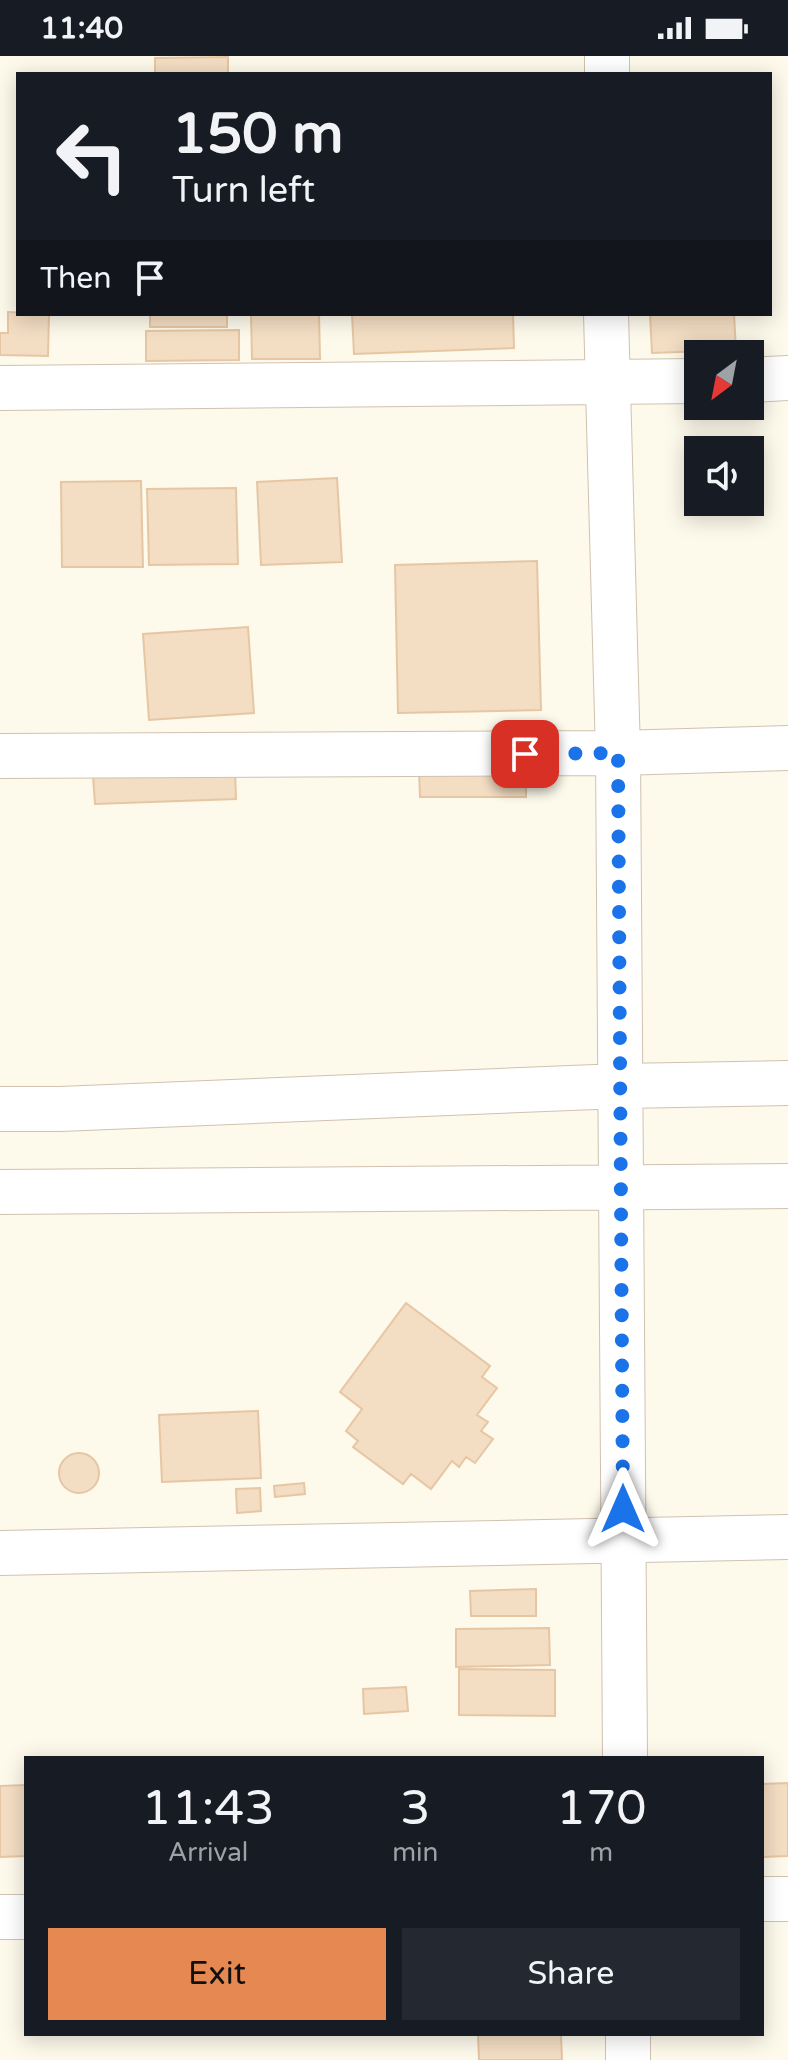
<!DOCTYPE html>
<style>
:root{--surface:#171b24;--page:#242831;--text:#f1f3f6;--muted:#9ea1a6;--accent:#e68851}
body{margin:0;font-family:"Varela Round",sans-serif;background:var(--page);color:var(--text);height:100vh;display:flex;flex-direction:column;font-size:30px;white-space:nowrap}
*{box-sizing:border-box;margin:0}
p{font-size:26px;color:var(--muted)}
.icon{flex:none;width:44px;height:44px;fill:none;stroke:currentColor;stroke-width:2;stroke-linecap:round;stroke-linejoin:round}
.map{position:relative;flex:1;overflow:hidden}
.drawer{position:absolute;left:24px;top:1700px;width:740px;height:280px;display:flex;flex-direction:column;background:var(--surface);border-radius:0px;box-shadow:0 4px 20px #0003}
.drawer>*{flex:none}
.top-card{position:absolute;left:16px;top:16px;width:756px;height:244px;border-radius:0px;box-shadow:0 4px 20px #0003;background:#171b24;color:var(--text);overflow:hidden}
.needle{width:52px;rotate:212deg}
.fabs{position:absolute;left:684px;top:284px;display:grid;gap:16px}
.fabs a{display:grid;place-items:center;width:80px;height:80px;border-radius:0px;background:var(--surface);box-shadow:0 4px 20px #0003;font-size:40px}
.pin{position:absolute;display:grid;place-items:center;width:68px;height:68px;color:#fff;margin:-34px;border-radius:16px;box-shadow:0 4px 12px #0006}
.me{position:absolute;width:88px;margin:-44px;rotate:0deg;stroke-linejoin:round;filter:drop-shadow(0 0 6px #0008)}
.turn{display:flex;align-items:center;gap:28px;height:168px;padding:0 24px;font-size:36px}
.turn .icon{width:104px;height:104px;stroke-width:2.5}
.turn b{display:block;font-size:56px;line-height:68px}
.then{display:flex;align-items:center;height:76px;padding:0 24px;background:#0003;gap:16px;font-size:30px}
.eta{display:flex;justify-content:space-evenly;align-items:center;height:136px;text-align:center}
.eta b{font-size:48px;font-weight:600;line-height:56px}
.action{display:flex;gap:16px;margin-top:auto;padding:16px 24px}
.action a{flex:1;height:92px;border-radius:0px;background:var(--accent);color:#111;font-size:32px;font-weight:600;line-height:92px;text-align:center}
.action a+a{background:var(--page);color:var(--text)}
.status{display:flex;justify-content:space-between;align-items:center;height:56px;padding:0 40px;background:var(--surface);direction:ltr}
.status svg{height:22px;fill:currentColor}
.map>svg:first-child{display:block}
</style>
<div class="status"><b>11:40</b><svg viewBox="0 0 49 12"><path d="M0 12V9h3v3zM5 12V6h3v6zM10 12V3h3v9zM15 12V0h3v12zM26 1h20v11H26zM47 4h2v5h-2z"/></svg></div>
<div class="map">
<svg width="788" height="2004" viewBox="0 0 788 2004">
<rect width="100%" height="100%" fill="#fdf9eb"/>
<path fill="#f3ddc3" stroke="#e6c6a3" stroke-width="2" d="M 228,1 L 228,18 L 155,18 L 155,2 Z
M 8,256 L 49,258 L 48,300 L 0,299 L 0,277 L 8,277 Z
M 150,258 L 227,258 L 227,271 L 150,271 Z
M 251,258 L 319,258 L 320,303 L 252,303 Z
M 352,258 L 513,258 L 514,292 L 354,298 Z
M 650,258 L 734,258 L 736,294 L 652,297 Z
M 239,274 L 239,304 L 146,305 L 146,275 Z
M 337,422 L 342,506 L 261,509 L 257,426 Z
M 141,425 L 143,511 L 62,511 L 61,426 Z
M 236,432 L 238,508 L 149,509 L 147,433 Z
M 537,505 L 541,654 L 398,657 L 395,509 Z
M 248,571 L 254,657 L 149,664 L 143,578 Z
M 526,712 L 526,741 L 420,741 L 419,713 Z
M 235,715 L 236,743 L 95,748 L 93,720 Z
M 406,1247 L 490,1310 L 482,1321 L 497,1332 L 477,1359 L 488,1366 L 481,1375 L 493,1383 L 475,1407 L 466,1401 L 459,1411 L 452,1405 L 431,1433 L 411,1418 L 403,1428 L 353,1391 L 358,1385 L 346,1375 L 362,1353 L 340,1336 Z
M 258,1355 L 261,1422 L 162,1426 L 159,1359 Z
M59 1417a20 20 0 1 1 40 0a20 20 0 1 1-40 0Z
M 304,1427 L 305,1438 L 275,1441 L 274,1430 Z
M 260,1432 L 261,1455 L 237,1457 L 236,1433 Z
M 536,1533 L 536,1560 L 471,1560 L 470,1535 Z
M 549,1572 L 550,1609 L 456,1611 L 456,1573 Z
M 459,1613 L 555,1614 L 555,1660 L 459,1659 Z
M 406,1631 L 408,1655 L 364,1658 L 363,1633 Z
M 788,1727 L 788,1800 L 763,1801 L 762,1728 Z
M 26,1729 L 26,1800 L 0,1801 L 0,1730 Z
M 478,1978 L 561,1978 L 562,2004 L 479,2004 Z"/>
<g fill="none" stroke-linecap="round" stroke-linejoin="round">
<defs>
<path id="minor" d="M 607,18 L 607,0
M 606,258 L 618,697 L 625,1702
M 750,324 L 788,322
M 0,332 L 698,325
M 0,700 L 618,697 L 788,692
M 0,1053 L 60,1053 L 620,1030 L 788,1027
M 0,1136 L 788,1130
M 0,1497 L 788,1481
M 762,1843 L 788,1843
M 0,1861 L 26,1861
M 628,1978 L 628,2004"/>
</defs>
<use href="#minor" stroke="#d0c2b0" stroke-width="46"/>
<use href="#minor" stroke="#fff" stroke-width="44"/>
</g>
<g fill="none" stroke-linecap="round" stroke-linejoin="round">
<path stroke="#1a73e8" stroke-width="14" stroke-dasharray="0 25.2" d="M 525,698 L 618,697 L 623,1453"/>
</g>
</svg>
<div class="fabs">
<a><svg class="needle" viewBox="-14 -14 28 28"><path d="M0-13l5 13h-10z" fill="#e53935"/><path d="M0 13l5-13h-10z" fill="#9ea1a6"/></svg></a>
<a><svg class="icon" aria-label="sound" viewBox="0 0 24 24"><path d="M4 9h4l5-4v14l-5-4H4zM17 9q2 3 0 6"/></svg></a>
</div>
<div class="pin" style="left:525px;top:698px;background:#d93025"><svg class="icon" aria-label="arrive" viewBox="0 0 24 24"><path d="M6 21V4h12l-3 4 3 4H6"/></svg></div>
<svg class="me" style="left:623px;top:1453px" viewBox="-20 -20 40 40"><path d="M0-17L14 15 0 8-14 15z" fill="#1a73e8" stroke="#fff" stroke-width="4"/></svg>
<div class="top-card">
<div class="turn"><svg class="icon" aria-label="left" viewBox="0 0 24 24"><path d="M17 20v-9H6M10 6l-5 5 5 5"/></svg><div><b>150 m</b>Turn left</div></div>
<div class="then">Then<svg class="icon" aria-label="arrive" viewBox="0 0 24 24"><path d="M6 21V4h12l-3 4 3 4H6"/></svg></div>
</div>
<section class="drawer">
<div class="eta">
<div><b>11:43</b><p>Arrival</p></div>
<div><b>3</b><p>min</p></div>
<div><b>170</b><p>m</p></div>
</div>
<div class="action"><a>Exit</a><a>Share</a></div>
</section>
</div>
